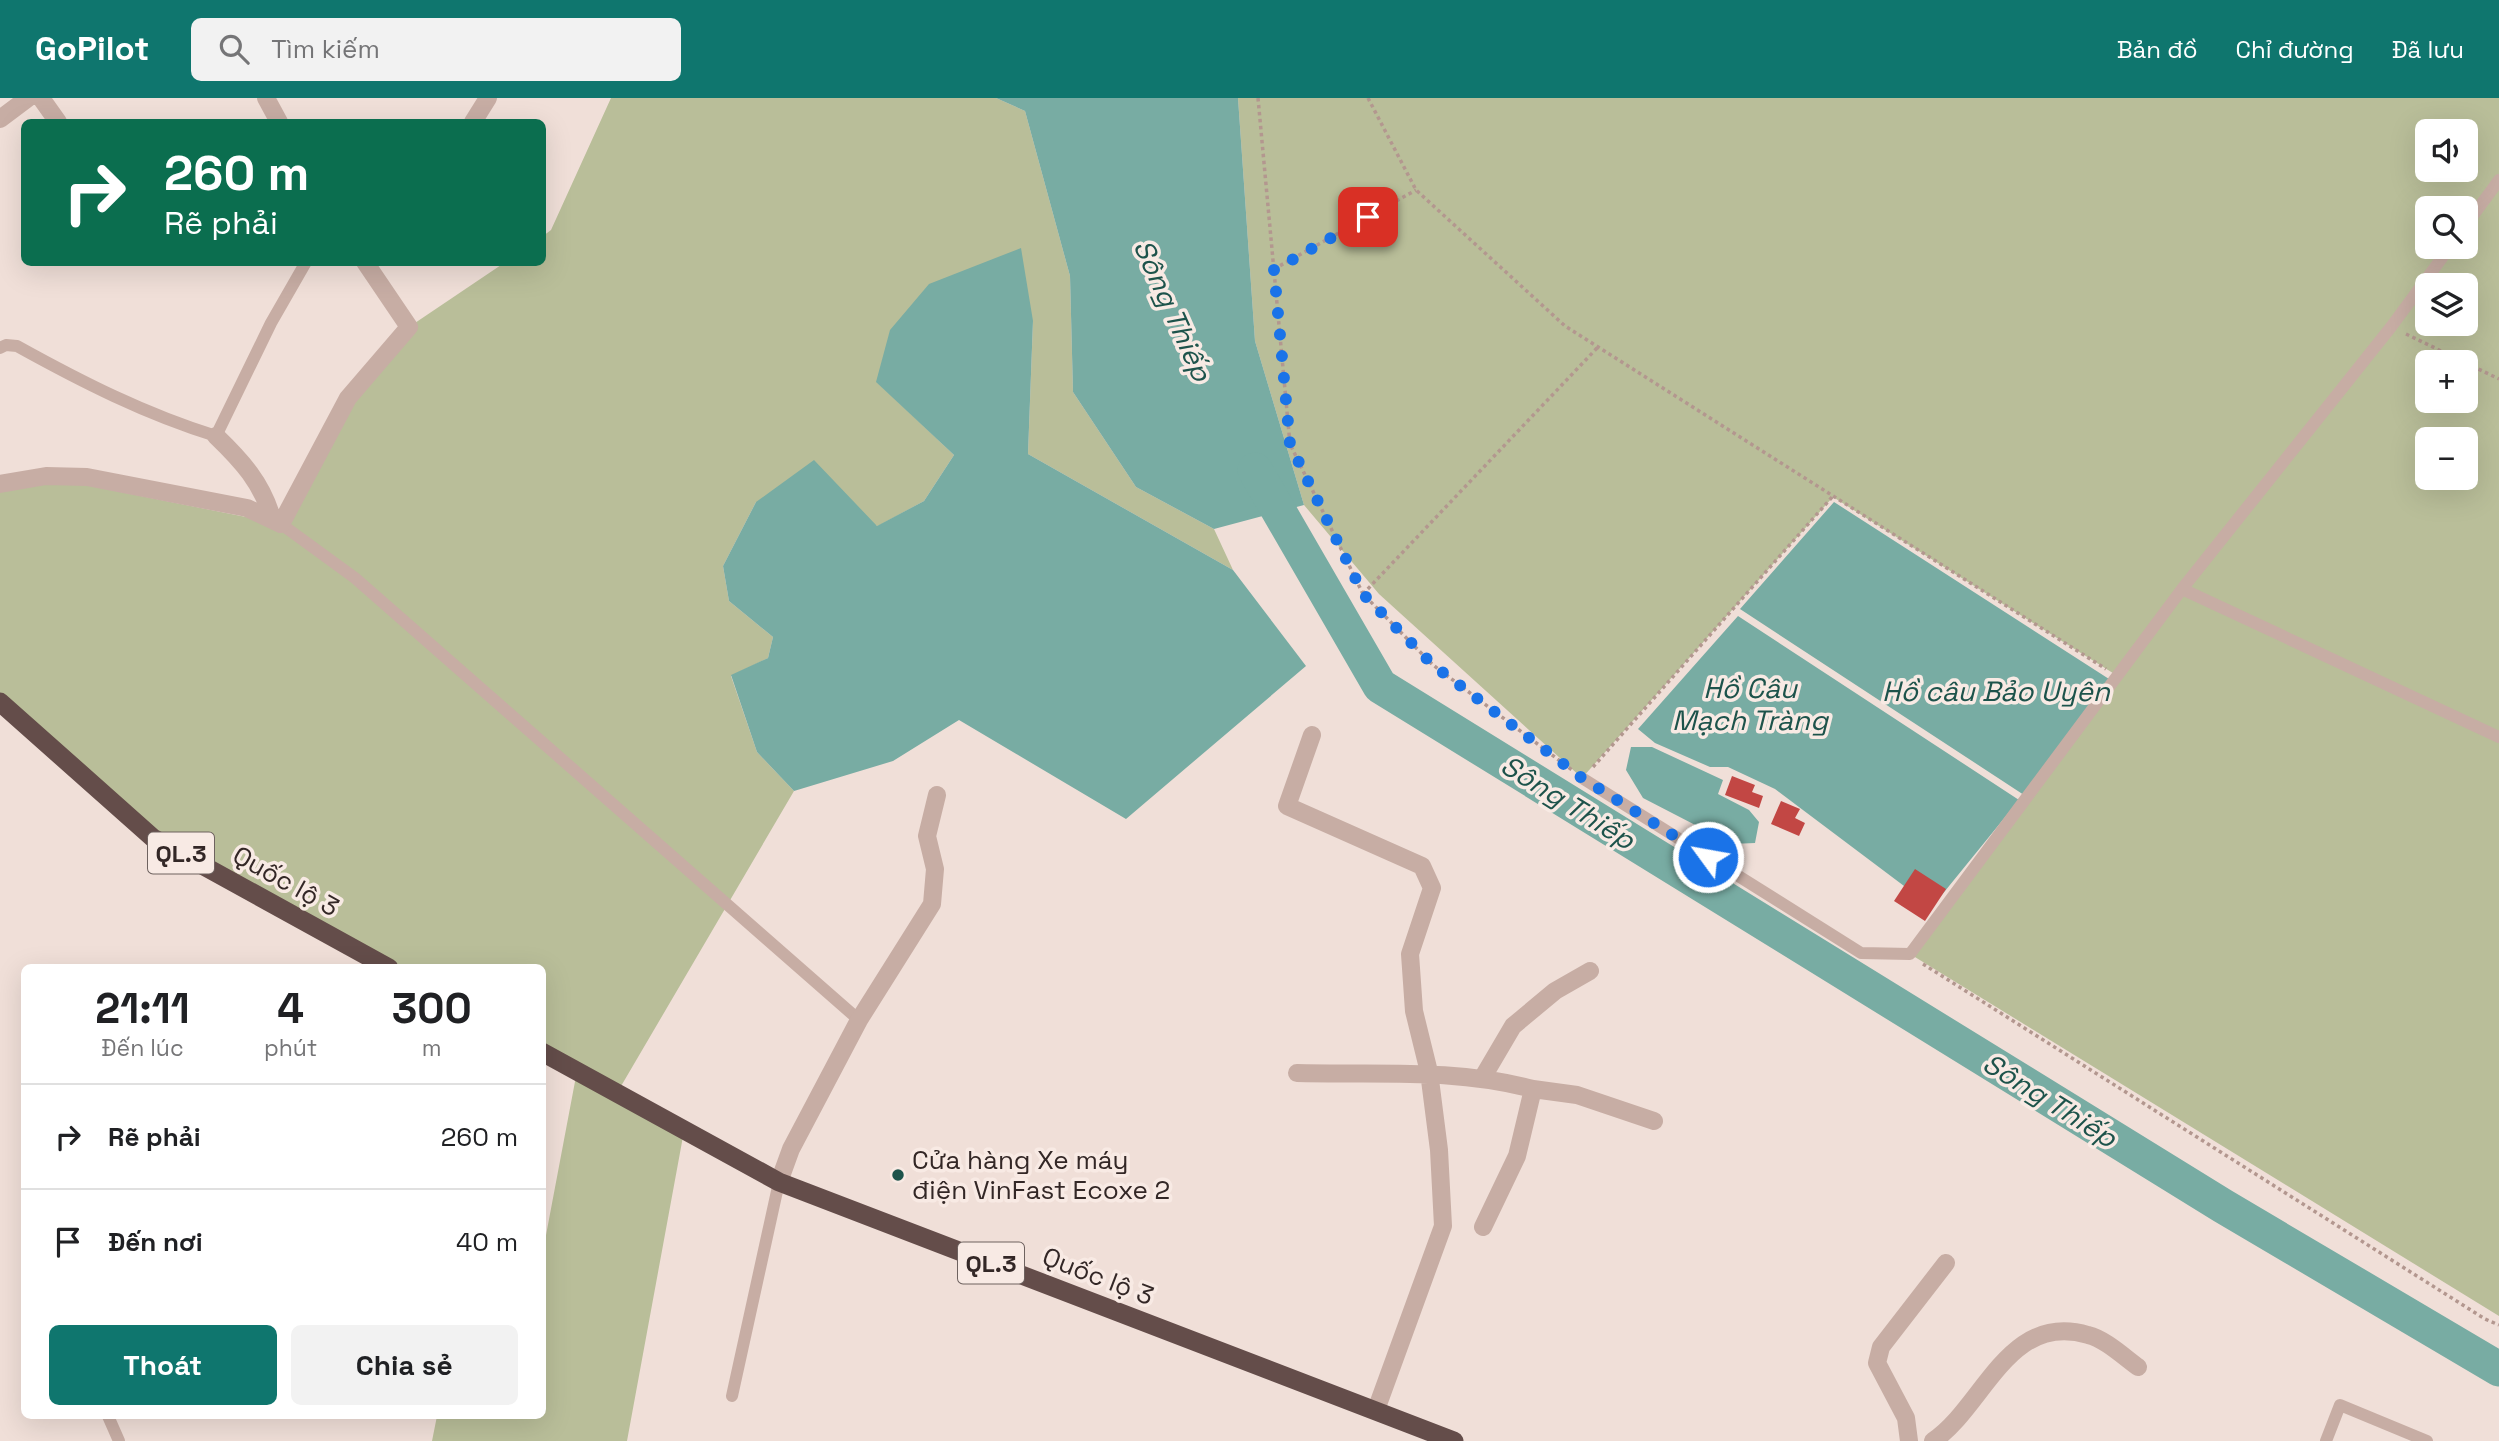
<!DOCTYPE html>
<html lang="vi">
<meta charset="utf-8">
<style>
:root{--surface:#fff;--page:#f2f2f2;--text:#202124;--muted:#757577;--line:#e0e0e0;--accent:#0f766e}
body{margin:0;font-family:"Space Grotesk",sans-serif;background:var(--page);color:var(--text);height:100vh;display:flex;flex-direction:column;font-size:26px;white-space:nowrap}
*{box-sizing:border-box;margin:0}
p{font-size:23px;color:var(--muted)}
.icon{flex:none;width:38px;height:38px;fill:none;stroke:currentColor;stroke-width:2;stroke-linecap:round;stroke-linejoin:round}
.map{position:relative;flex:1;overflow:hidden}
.side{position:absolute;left:21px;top:866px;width:525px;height:455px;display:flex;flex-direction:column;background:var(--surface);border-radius:10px;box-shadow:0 7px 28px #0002}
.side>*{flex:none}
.banner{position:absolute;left:21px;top:21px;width:525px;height:147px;border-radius:10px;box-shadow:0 7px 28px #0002;background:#0b6e4f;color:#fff;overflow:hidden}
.fabs{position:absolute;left:2415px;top:21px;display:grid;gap:14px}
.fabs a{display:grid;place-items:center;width:63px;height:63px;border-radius:10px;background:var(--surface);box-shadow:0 7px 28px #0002;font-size:35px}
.pin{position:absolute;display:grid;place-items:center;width:60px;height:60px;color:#fff;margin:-30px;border-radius:14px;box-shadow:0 4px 10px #0006}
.me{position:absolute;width:77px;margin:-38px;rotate:302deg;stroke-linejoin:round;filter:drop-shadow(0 0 5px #0008)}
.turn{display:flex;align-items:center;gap:24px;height:147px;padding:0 28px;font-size:32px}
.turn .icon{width:91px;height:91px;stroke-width:2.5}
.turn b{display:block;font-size:49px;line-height:60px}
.eta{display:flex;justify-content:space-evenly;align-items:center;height:119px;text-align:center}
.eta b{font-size:42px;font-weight:700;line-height:49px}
.action{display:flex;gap:14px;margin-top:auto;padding:14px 28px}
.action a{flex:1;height:80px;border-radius:10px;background:var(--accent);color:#fff;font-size:28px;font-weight:700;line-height:80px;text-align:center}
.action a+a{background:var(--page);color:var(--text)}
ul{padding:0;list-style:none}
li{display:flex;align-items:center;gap:21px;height:105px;padding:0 28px;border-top:2px solid var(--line)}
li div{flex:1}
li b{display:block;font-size:26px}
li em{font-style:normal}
header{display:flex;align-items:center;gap:42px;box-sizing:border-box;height:98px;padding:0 35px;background:var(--accent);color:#fff}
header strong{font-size:33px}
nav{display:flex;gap:38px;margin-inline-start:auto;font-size:24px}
.search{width:490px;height:63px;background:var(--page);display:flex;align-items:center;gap:18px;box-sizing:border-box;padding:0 24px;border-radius:10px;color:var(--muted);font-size:26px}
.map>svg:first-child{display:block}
</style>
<header>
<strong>GoPilot</strong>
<div class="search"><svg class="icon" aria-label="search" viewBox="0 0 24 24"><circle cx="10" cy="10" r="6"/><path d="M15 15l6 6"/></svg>Tìm kiếm</div>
<nav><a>Bản đồ</a><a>Chỉ đường</a><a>Đã lưu</a></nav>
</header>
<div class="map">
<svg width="2499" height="1343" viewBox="0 0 2499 1343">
<rect width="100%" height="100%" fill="#f0dfd8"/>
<path fill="#b9be99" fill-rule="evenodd" d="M 611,0 L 996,0 L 1025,13 L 1070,178 L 1073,294 L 1136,389 L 1214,431 L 1233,472 L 1028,356 L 1033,223 L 877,284 L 954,357 L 924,403 L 878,428 L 756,404 L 723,468 L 729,503 L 773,539 L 768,560 L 731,578 L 757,654 L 794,693 L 617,995 L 684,1033 L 627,1343 L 432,1343 L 437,1318 L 542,1318 L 543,1153 L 577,973 L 543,954 L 542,870 L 389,870 L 153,740 L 0,604 L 0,383 L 46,379 L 281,426 L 348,300 L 409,229 L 504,165 L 542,164 L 543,138 L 551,132 Z
M 1238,0 L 2499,0 L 2499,1218 L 1910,856 L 2116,577 L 1833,399 L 1582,680 L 1379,496 L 1304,407 L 1255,243 ZM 2427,33 L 2466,33 L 2466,72 L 2427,72 ZM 2427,110 L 2466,110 L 2466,149 L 2427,149 ZM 2427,187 L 2466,187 L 2466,226 L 2427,226 ZM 2427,264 L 2466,264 L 2466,303 L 2427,303 ZM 2427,341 L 2466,341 L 2466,380 L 2427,380 Z"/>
<path fill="#78aca3" d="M 996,0 L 1238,0 L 1255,243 L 1304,407 L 1214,431 L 1136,389 L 1073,294 L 1070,178 L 1025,13 Z
M 1021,150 L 1033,223 L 1028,356 L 1233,472 L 1306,568 L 1126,721 L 959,622 L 893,663 L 794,693 L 757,654 L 731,577 L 768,560 L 773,539 L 729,503 L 723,468 L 756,404 L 814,362 L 877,428 L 924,403 L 954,357 L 876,284 L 890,232 L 929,186 Z
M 1834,404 L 2109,581 L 2024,697 L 1740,511 Z
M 1738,518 L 2019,702 L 1932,809 L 1775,691 L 1728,669 L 1710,669 L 1655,645 L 1638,631 Z
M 1631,649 L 1652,649 L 1723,682 L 1718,696 L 1749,712 L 1759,724 L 1755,745 L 1732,746 L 1643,700 L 1626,672 Z"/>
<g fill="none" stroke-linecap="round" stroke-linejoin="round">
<path stroke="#78aca3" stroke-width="35" d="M 1255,372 L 1380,588 L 2223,1108 L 2499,1271"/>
</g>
<path fill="#c24744" d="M 1732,678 L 1755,687 L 1752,694 L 1763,698 L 1759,710 L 1725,697 Z
M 1781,703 L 1800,711 L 1795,720 L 1805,725 L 1799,738 L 1771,726 Z
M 1915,771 L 1946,791 L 1925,823 L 1894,803 Z"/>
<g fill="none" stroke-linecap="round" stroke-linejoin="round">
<path stroke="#b3978f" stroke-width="3.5" stroke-dasharray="3.5 3.5" stroke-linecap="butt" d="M 1258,0 L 1290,346 L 1363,496 L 1433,567 L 1572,672
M 1368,0 L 1416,92 L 1565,228 L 2106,571
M 1274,171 L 1416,92
M 2406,236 L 2464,264
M 2466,265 L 2499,281
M 1363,496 L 1598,249
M 1593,669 L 1833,398
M 1923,866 L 2485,1221 L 2499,1227"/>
<path stroke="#c7ada4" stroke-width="12" d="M 2466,127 L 2499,82
M 0,250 L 6,247 L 17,248 C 82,284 145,316 216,338 L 271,225 L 306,164
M 281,426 L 355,480 L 859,922
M 2182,491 L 2499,639
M 1582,680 L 1861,855 L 1910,856 L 2182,491 L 2391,229 L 2450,149
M 732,1298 L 779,1084
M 108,1318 L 119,1343
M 2326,1343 L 2340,1307 L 2427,1343"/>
<path stroke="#c7ada4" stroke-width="18" d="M 41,0 L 58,24
M 266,0 L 279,24
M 0,21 L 28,0
M 473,24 L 488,0
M 216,338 C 242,363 262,385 272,420
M 0,386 L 46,378 L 87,379 L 247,410 L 281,426 L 348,300 L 409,229 L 365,164
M 1312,637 L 1287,708 L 1422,768 L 1432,790 L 1410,856 L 1414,913 L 1429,974 L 1439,1052 L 1443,1128 L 1376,1312
M 1297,975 C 1378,977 1454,970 1533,991 L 1517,1058 L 1483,1129
M 1483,979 L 1513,928 L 1555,893 L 1590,873
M 1533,991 L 1577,997 L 1654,1023
M 779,1084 L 791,1051 L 859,922 L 932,806 L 935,771 L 927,738 L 937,697
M 1909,1343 L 1906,1320 L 1877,1265 L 1881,1249 L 1946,1165
M 1933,1343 C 1984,1309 2008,1213 2088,1237 C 2105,1241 2124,1259 2138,1269"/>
<path stroke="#644d4a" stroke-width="19" d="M 0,604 L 153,740 L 389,870
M 542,954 L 779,1084 L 1454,1343"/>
</g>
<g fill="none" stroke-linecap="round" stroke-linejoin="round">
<path stroke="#1a73e8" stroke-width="12" stroke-dasharray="0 21.6" d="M 1368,119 L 1274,172 L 1290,346 L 1363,496 L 1433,567 L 1582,680 L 1708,759"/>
</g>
<circle fill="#1d534b" stroke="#f8eae4" stroke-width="2.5" cx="898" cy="1077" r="7"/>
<g text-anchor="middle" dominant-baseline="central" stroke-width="7" stroke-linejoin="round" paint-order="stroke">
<g fill="#f8eae4" stroke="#6e625f" stroke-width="2">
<rect x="148" y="734.5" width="66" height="41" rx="5"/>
<rect x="958" y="1144.5" width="66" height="41" rx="5"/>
</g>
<g font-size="24" font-weight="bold" fill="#332726">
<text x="181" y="755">QL.3</text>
<text x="991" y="1165">QL.3</text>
</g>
<g font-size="26" fill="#332726" stroke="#f8eae4">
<text transform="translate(286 783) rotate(29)">Quốc lộ 3</text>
<text transform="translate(1098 1178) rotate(21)">Quốc lộ 3</text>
</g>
<g font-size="26" fill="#332726" stroke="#f8eae4" text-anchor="start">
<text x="912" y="1062">Cửa hàng Xe máy<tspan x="912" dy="30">điện VinFast Ecoxe 2</tspan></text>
</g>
<g font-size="28" font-style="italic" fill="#1d534b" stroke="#f8eae4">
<text transform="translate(1173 212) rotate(66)">Sông Thiếp</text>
<text x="1750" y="590">Hồ Câu<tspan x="1750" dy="32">Mạch Tràng</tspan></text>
<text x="1996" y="593">Hồ câu Bảo Uyên</text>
<text transform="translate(1568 704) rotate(32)">Sông Thiếp</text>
<text transform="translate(2050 1002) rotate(32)">Sông Thiếp</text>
</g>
</g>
</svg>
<div class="fabs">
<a><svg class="icon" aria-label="sound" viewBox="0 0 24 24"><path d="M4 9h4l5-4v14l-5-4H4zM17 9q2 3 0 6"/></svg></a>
<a><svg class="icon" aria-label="search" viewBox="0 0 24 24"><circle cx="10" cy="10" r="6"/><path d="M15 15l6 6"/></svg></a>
<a><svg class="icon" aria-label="layers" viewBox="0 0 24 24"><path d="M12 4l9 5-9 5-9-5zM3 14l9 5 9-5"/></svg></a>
<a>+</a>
<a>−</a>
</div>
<div class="pin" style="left:1368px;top:119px;background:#d93025"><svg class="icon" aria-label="arrive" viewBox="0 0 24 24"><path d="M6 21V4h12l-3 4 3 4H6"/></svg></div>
<svg class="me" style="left:1708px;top:759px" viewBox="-20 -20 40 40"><circle r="17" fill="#1a73e8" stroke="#fff" stroke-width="3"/><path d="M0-11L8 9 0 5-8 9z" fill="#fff"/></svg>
<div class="banner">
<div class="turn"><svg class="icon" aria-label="right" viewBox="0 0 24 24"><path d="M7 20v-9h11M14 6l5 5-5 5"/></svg><div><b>260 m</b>Rẽ phải</div></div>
</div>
<section class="side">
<div class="eta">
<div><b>21:11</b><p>Đến lúc</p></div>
<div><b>4</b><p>phút</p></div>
<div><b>300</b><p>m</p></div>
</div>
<ul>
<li><svg class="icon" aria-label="right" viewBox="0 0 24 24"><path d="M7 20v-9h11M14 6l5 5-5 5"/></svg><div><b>Rẽ phải</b></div><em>260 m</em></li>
<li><svg class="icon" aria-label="arrive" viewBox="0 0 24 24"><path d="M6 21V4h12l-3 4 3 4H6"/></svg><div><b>Đến nơi</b></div><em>40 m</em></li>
</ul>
<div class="action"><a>Thoát</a><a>Chia sẻ</a></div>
</section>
</div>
